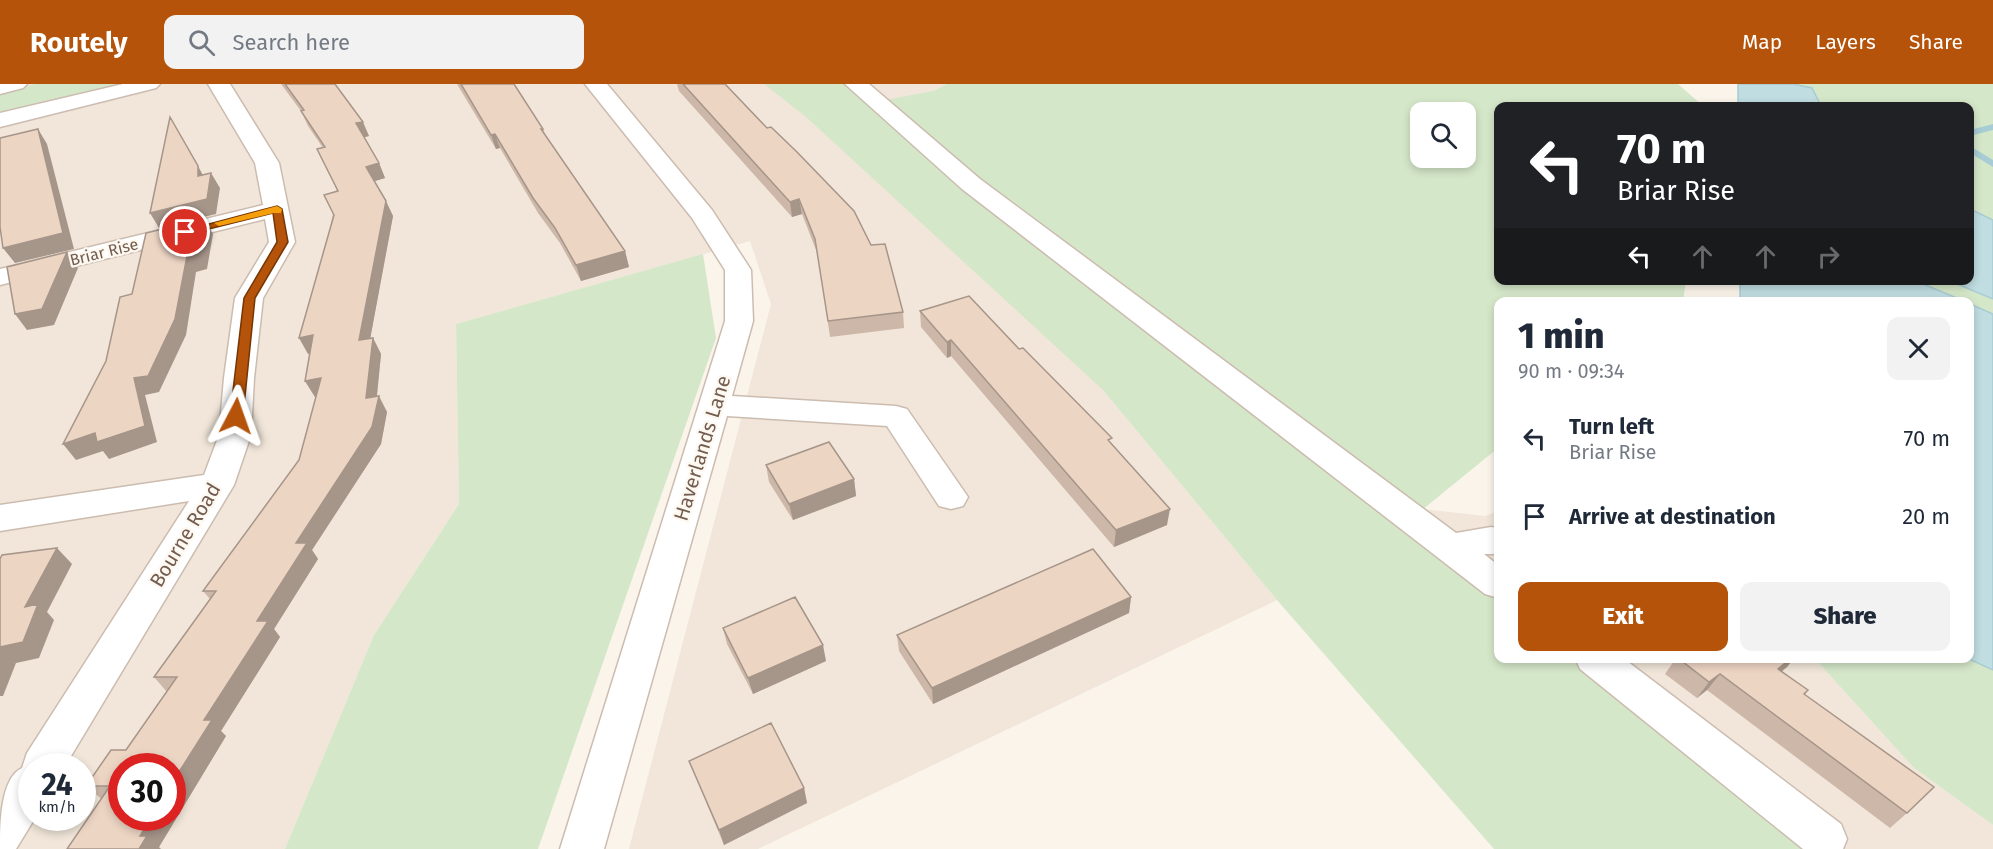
<!DOCTYPE html>
<meta charset="utf-8">
<style>
:root{--surface:#fff;--page:#f2f2f3;--text:#1f2937;--muted:#747a83;--accent:#b45309}
body{margin:0;font-family:"Fira Sans",sans-serif;background:var(--page);color:var(--text);height:100vh;display:flex;flex-direction:column;font-size:22px;white-space:nowrap}
*{box-sizing:border-box;margin:0}
p{font-size:20px;color:var(--muted)}
.icon{flex:none;width:33px;height:33px;fill:none;stroke:currentColor;stroke-width:2;stroke-linecap:round;stroke-linejoin:round}
.map{position:relative;flex:1;overflow:hidden}
.drawer{position:absolute;left:1494px;top:213px;width:480px;height:366px;display:flex;flex-direction:column;background:var(--surface);border-radius:12px;box-shadow:0 3px 9px #0003}
.drawer>*{flex:none}
.banner{position:absolute;left:1494px;top:18px;width:480px;height:183px;border-radius:12px;box-shadow:0 3px 9px #0003;background:#202124;color:#fff;overflow:hidden}
.fabs{position:absolute;left:1410px;top:18px;display:grid;gap:12px}
.fabs a{display:grid;place-items:center;width:66px;height:66px;border-radius:12px;background:var(--surface);box-shadow:0 3px 9px #0003;font-size:30px}
.speed{position:absolute;left:18px;top:669px;display:flex;gap:12px;font-size:30px;font-weight:700;text-align:center}
.speed>*{display:grid;place-content:center;width:78px;height:78px;border-radius:50%;background:var(--surface);box-shadow:0 3px 9px #0003;line-height:1}
.speed small{font-size:15px;font-weight:400}
.speed .limit{border:9px solid #d22;background:#fff;color:#111}
.pin{position:absolute;display:grid;place-items:center;width:51px;height:51px;color:#fff;margin:-26px;border:3px solid #fff;border-radius:50%;box-shadow:0 2px 6px #0007}
.me{position:absolute;width:66px;margin:-33px;rotate:4deg;stroke-linejoin:round;filter:drop-shadow(0 0 4px #0008)}
.turn{display:flex;align-items:center;gap:21px;height:126px;padding:0 24px;font-size:27px}
.turn .icon{width:78px;height:78px;stroke-width:2.5}
.turn b{display:block;font-size:42px;line-height:51px}
.lanes{display:flex;align-items:center;height:57px;padding:0 24px;background:#0003;justify-content:center;gap:30px;direction:ltr}
.lanes .off{opacity:.35}
.round{display:grid;place-items:center;flex:none;width:63px;height:63px;border-radius:12px;background:var(--page)}
.summary{display:flex;align-items:center;justify-content:space-between;height:102px;padding:0 24px}
h1{font-size:36px;font-weight:800;line-height:45px}
.action{display:flex;gap:12px;margin-top:auto;padding:12px 24px}
.action a{flex:1;height:69px;border-radius:12px;background:var(--accent);color:#fff;font-size:24px;font-weight:800;line-height:69px;text-align:center}
.action a+a{background:var(--page);color:var(--text)}
ul{padding:0;list-style:none}
li{display:flex;align-items:center;gap:18px;height:78px;padding:0 24px}
li div{flex:1}
li b{display:block;font-size:22px}
li em{font-style:normal}
header{display:flex;align-items:center;gap:36px;box-sizing:border-box;height:84px;padding:0 30px;background:var(--accent);color:#fff}
header strong{font-size:28px}
nav{display:flex;gap:33px;margin-inline-start:auto;font-size:21px}
.search{width:420px;height:54px;background:var(--page);display:flex;align-items:center;gap:15px;box-sizing:border-box;padding:0 21px;border-radius:12px;color:var(--muted);font-size:22px}
.map>svg:first-child{display:block}
</style>
<header>
<strong>Routely</strong>
<div class="search"><svg class="icon" aria-label="search" viewBox="0 0 24 24"><circle cx="10" cy="10" r="6"/><path d="M15 15l6 6"/></svg>Search here</div>
<nav><a>Map</a><a>Layers</a><a>Share</a></nav>
</header>
<div class="map">
<svg width="1993" height="765" viewBox="0 0 1993 765">
<rect width="100%" height="100%" fill="#faf4ea"/>
<path fill="#f1e6d9" fill-rule="evenodd" d="M 0,0 L 947,0 L 933,7 L 1103,306 L 1277,516 L 758,765 L 629,765 L 771,220 L 750,157 L 456,240 L 459,420 L 374,551 L 285,765 L 0,765 ZM 32,682 L 82,682 L 82,734 L 32,734 ZM 122,682 L 172,682 L 172,734 L 122,734 Z
M 1422,425 L 1485,432 L 1498,427 L 1498,482 L 1447,483 Z
M 1615,575 L 1818,575 L 1816,576 L 1914,684 L 1993,741 L 1993,765 L 1809,765 L 1782,748 L 1705,652 Z"/>
<path fill="#d5e7c9" fill-rule="evenodd" d="M 36,0 L 128,0 L 0,31 L 0,9 Z
M 764,0 L 854,0 L 875,18 L 933,7 L 947,0 L 1678,0 L 1703,22 L 1498,22 L 1498,196 L 1686,197 L 1683,217 L 1498,218 L 1498,364 L 1422,426 L 1447,483 L 1498,482 L 1498,574 L 1615,575 L 1705,652 L 1782,748 L 1809,765 L 1494,765 L 1277,516 L 1103,306 L 805,32 ZM 1420,28 L 1466,28 L 1466,74 L 1420,74 Z
M 1738,0 L 1993,0 L 1993,741 L 1914,684 L 1816,576 L 1970,574 L 1970,218 L 1740,217 L 1740,197 L 1970,196 L 1970,22 L 1738,22 Z
M 703,170 L 716,254 L 538,765 L 285,765 L 374,551 L 459,420 L 456,240 Z"/>
<path fill="#c0dde2" stroke="#a7ccd3" stroke-width="1.5" d="M 1738,0 L 1793,0 L 1812,4 L 1821,22 L 1738,22 Z
M 1970,125 L 1993,136 L 1993,215 L 1950,197 L 1970,196 Z
M 1740,197 L 1916,197 L 1964,217 L 1740,217 Z
M 1970,220 L 1993,230 L 1993,586 L 1969,575 Z"/>
<g fill="none" stroke-linecap="round" stroke-linejoin="round">
<path fill="#a7ccd3" fill-rule="evenodd" d="M 1993,40 L 1993,46 L 1970,52 L 1970,46 Z
M 1970,62 L 1993,76 L 1993,83 L 1970,69 Z"/>
<defs>
<path id="minor" d="M 0,0 L 27,0 L 23,4 L 0,10 Z
M 123,0 L 160,0 L 156,4 L 0,43 L 0,29 Z
M 208,0 L 230,0 L 279,79 L 295,158 L 263,214 L 254,294 L 251,351 L 234,401 L 65,682 L 32,682 L 32,734 L 35,734 L 16,765 L 0,765 C 0,742 0,694 22,684 L 27,669 L 189,417 L 0,447 L 0,421 L 204,391 L 219,351 L 224,294 L 235,214 L 269,158 L 265,135 L 0,201 L 0,185 L 263,121 L 255,79 Z
M 585,0 L 607,0 L 712,126 L 751,186 L 753,237 L 732,312 L 896,322 L 907,325 L 968,413 L 963,422 L 951,425 L 939,422 L 887,342 L 727,332 L 604,765 L 560,765 L 725,237 L 725,186 L 692,134 Z
M 845,0 L 869,0 L 980,95 L 1456,449 L 1491,443 L 1498,444 L 1498,470 L 1484,470 L 1498,481 L 1498,514 L 1485,510 L 962,105 Z
M 1575,574 L 1623,574 L 1841,740 L 1847,755 L 1843,765 L 1803,765 L 1580,585 Z"/>
</defs>
<use href="#minor" stroke="#ccbcb0" stroke-width="3"/>
<use href="#minor" fill="#fff" fill-rule="evenodd"/>
</g>
<path fill="#ccb7a9" d="M 281,0 L 335,0 L 369,52 L 364,53 L 379,79 L 385,94 L 374,97 L 393,132 L 370,254 L 373,254 L 381,270 L 377,312 L 387,328 L 381,360 L 312,466 L 318,475 L 274,545 L 280,553 L 221,647 L 226,652 L 159,763 L 86,702 L 126,666 L 167,608 L 154,593 L 210,515 L 203,507 L 299,376 L 316,313 L 315,313 L 305,297 L 310,270 L 308,270 L 337,107 L 323,64 L 308,42 L 301,27 Z
M 457,0 L 514,0 L 543,45 L 546,52 L 625,167 L 629,183 L 581,197 L 560,159 L 538,129 L 500,64 L 496,65 Z
M 677,0 L 725,0 L 903,228 L 904,244 L 830,253 L 818,171 L 802,130 L 792,133 L 679,7 Z
M 920,227 L 1019,265 L 1111,359 L 1167,441 L 1114,463 L 951,272 L 947,274 L 921,243 Z
M 766,381 L 854,395 L 856,412 L 793,436 L 769,398 Z
M 1131,513 L 1129,529 L 933,620 L 899,567 L 897,551 Z
M 723,544 L 826,577 L 753,610 L 727,560 Z
M 1671,574 L 1794,574 L 1787,583 L 1782,587 L 1808,606 L 1805,610 L 1907,729 L 1890,744 L 1707,606 L 1697,614 L 1665,590 L 1674,577 Z
M 689,677 L 804,704 L 807,719 L 724,761 Z"/>
<path fill="#a69589" d="M 363,38 L 369,52 L 362,54 L 356,39 Z
M 38,45 L 47,60 L 74,165 L 15,179 L 3,164 Z
M 495,50 L 500,64 L 496,65 L 491,51 Z
M 379,79 L 385,94 L 372,98 L 366,83 Z
M 198,82 L 206,97 L 198,92 Z
M 211,89 L 220,104 L 216,130 L 159,144 L 150,129 Z
M 799,115 L 802,130 L 792,133 L 790,118 Z
M 386,117 L 393,132 L 367,272 L 359,256 Z
M 204,135 L 213,150 L 207,185 L 196,188 L 186,251 L 159,308 L 145,311 L 157,358 L 109,375 L 103,367 L 76,376 L 63,360 L 134,294 Z
M 625,167 L 629,183 L 581,197 L 576,181 Z
M 67,168 L 78,184 L 54,241 L 27,246 L 15,230 Z
M 313,251 L 322,267 L 308,270 L 299,254 Z
M 373,254 L 381,270 L 375,330 L 366,314 Z
M 951,256 L 951,272 L 947,274 L 947,258 Z
M 321,294 L 330,310 L 315,313 L 305,297 Z
M 379,312 L 387,328 L 381,360 L 312,466 L 318,475 L 274,545 L 280,553 L 221,647 L 226,652 L 159,763 L 161,765 L 139,765 L 140,752 L 151,734 L 172,734 L 172,699 L 204,636 L 257,537 L 296,459 Z
M 854,395 L 856,412 L 793,436 L 789,420 Z
M 1170,425 L 1167,441 L 1114,463 L 1116,446 Z
M 57,464 L 72,480 L 47,528 L 54,536 L 39,574 L 16,579 L 3,612 L 0,612 L 0,563 L 25,523 Z
M 1131,513 L 1129,529 L 933,620 L 932,604 Z
M 823,561 L 826,577 L 753,610 L 748,594 Z
M 1791,574 L 1794,574 L 1787,583 L 1765,601 L 1778,585 Z
M 1720,590 L 1707,606 L 1697,614 L 1709,598 Z
M 804,704 L 807,719 L 724,761 L 719,746 Z"/>
<path fill="#edd5c4" stroke="#a69589" stroke-width="1.5" d="M 285,0 L 335,0 L 363,38 L 356,39 L 379,79 L 366,83 L 386,117 L 359,256 L 373,254 L 366,314 L 379,312 L 372,343 L 296,459 L 307,459 L 257,537 L 268,537 L 204,636 L 212,636 L 172,699 L 172,682 L 122,682 L 122,734 L 151,734 L 140,752 L 147,752 L 139,765 L 67,765 L 110,702 L 86,702 L 111,666 L 126,666 L 177,593 L 154,593 L 216,507 L 203,507 L 299,376 L 321,294 L 305,297 L 313,251 L 299,254 L 334,131 L 324,111 L 338,107 L 317,65 L 325,63 L 301,27 L 304,26 Z
M 461,0 L 514,0 L 543,45 L 541,45 L 625,167 L 576,181 L 555,144 L 533,114 L 495,50 L 491,51 Z
M 683,0 L 725,0 L 767,44 L 771,43 L 796,67 L 854,127 L 871,161 L 885,160 L 903,228 L 828,237 L 815,155 L 799,115 L 790,118 Z
M 170,33 L 198,82 L 198,92 L 211,89 L 207,115 L 150,129 Z
M 38,45 L 63,149 L 3,164 L 0,143 L 0,54 Z
M 204,135 L 198,170 L 187,172 L 175,235 L 148,292 L 134,294 L 145,342 L 97,358 L 95,349 L 63,360 L 106,277 L 120,213 L 132,210 L 146,149 Z
M 67,168 L 42,225 L 15,230 L 7,183 Z
M 969,212 L 1019,265 L 1023,264 L 1112,354 L 1108,356 L 1170,425 L 1116,446 L 951,256 L 947,258 L 920,227 Z
M 829,358 L 854,395 L 789,420 L 766,381 Z
M 57,464 L 25,523 L 38,520 L 23,558 L 0,563 L 0,475 L 2,471 Z
M 1093,465 L 1131,513 L 932,604 L 897,551 Z
M 795,513 L 823,561 L 748,594 L 723,544 Z
M 1678,574 L 1791,574 L 1778,585 L 1808,606 L 1804,610 L 1934,703 L 1907,729 L 1720,590 L 1709,598 Z
M 771,639 L 804,704 L 719,746 L 689,677 Z"/>
<path fill="#b45309" stroke="#753606" stroke-width="1.5" d="M 277,122 L 282,125 L 288,158 L 255,214 L 243,332 L 236,336 L 230,332 L 244,214 L 277,158 L 273,129 L 185,151 L 179,148 Z"/>
<path fill="#f59e0b" d="M 277,122 L 282,125 L 281,129 L 274,129 L 219,142 L 214,139 Z"/>
<g text-anchor="middle" dominant-baseline="central" stroke-width="4.5" stroke-linejoin="round" paint-order="stroke">
<g font-size="16" fill="#735c50" stroke="#fdf8f0">
<text transform="translate(104 168) rotate(-14)">Briar Rise</text>
</g>
<g font-size="20" fill="#735c50" stroke="#fdf8f0">
<text transform="translate(702 364) rotate(-73)">Haverlands Lane</text>
<text transform="translate(185 451) rotate(-59)">Bourne Road</text>
</g>
</g>
</svg>
<div class="fabs">
<a><svg class="icon" aria-label="search" viewBox="0 0 24 24"><circle cx="10" cy="10" r="6"/><path d="M15 15l6 6"/></svg></a>
</div>
<div class="speed"><div>24<small>km/h</small></div><div class="limit">30</div></div>
<div class="pin" style="left:185px;top:148px;background:#d93025"><svg class="icon" aria-label="arrive" viewBox="0 0 24 24"><path d="M6 21V4h12l-3 4 3 4H6"/></svg></div>
<svg class="me" style="left:236px;top:332px" viewBox="-20 -20 40 40"><path d="M0-17L14 15 0 8-14 15z" fill="#b45309" stroke="#fff" stroke-width="4"/></svg>
<div class="banner">
<div class="turn"><svg class="icon" aria-label="left" viewBox="0 0 24 24"><path d="M17 20v-9H6M10 6l-5 5 5 5"/></svg><div><b>70 m</b>Briar Rise</div></div>
<div class="lanes"><svg class="icon" aria-label="left" viewBox="0 0 24 24"><path d="M17 20v-9H6M10 6l-5 5 5 5"/></svg><svg class="icon off" aria-label="ahead" viewBox="0 0 24 24"><path d="M12 20V5M6 11l6-6 6 6"/></svg><svg class="icon off" aria-label="ahead" viewBox="0 0 24 24"><path d="M12 20V5M6 11l6-6 6 6"/></svg><svg class="icon off" aria-label="right" viewBox="0 0 24 24"><path d="M7 20v-9h11M14 6l5 5-5 5"/></svg></div>
</div>
<section class="drawer">
<div class="summary"><div><h1>1 min</h1><p>90 m · 09:34</p></div><a class="round"><svg class="icon" aria-label="close" viewBox="0 0 24 24"><path d="M6 6l12 12M18 6L6 18"/></svg></a></div>
<ul>
<li><svg class="icon" aria-label="left" viewBox="0 0 24 24"><path d="M17 20v-9H6M10 6l-5 5 5 5"/></svg><div><b>Turn left</b><p>Briar Rise</p></div><em>70 m</em></li>
<li><svg class="icon" aria-label="arrive" viewBox="0 0 24 24"><path d="M6 21V4h12l-3 4 3 4H6"/></svg><div><b>Arrive at destination</b></div><em>20 m</em></li>
</ul>
<div class="action"><a>Exit</a><a>Share</a></div>
</section>
</div>
